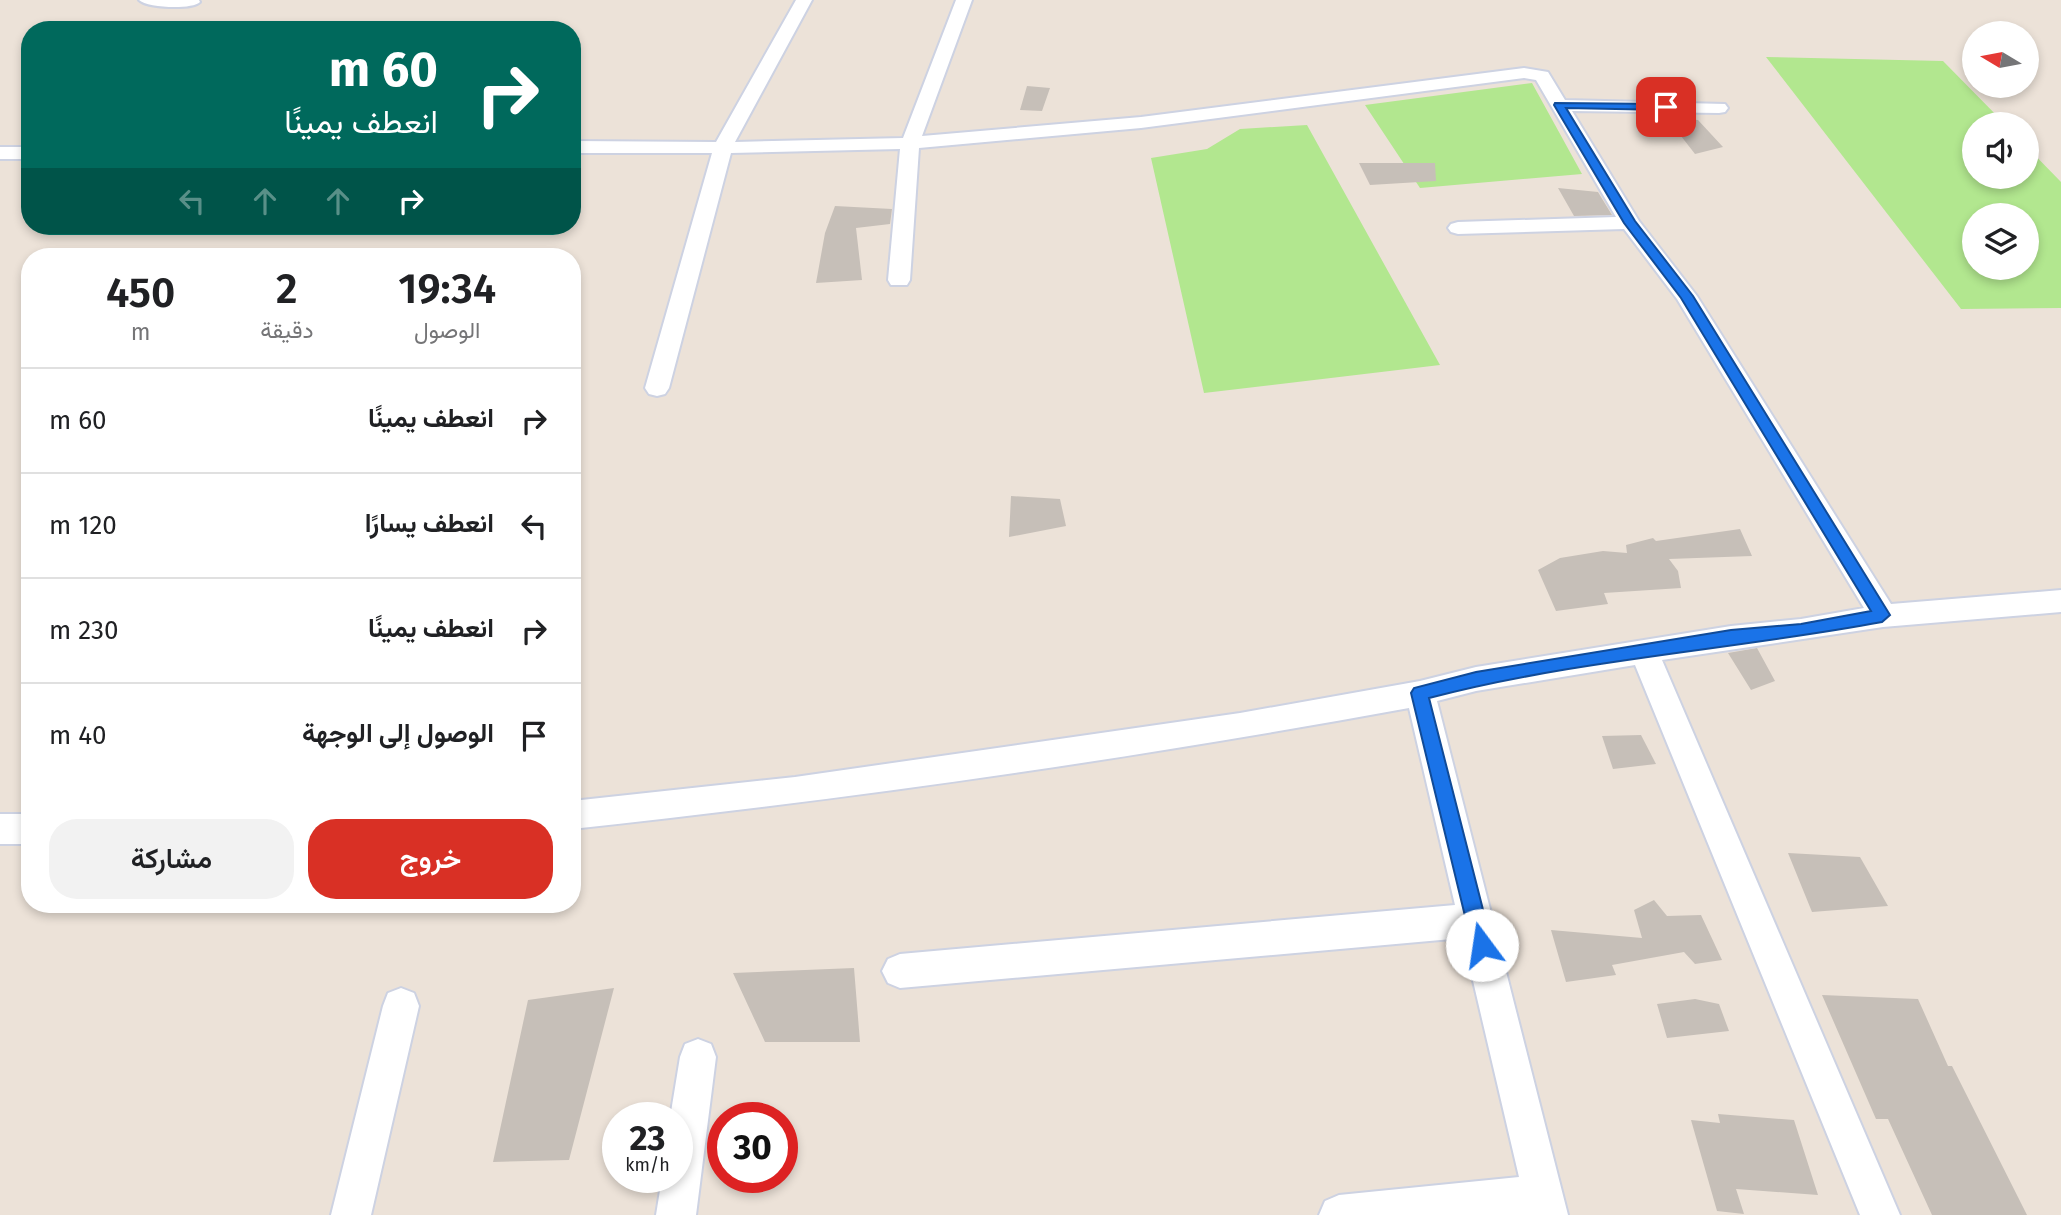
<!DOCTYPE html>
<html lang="ar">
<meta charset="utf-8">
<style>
:root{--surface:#fff;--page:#f2f2f2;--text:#202124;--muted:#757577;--line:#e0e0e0;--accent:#d93025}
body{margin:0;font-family:"Fira Sans",Vazirmatn,sans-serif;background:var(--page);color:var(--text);direction:rtl;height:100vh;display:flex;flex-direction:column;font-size:26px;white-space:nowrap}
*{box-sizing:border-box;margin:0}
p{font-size:23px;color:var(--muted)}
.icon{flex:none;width:38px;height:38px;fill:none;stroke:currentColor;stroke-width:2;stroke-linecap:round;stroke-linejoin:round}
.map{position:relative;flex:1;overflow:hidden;direction:ltr}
.drawer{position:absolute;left:21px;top:248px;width:560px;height:665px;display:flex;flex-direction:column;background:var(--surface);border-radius:28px;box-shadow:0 4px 10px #0003;direction:rtl}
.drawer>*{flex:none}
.hud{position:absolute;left:21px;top:21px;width:560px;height:214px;border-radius:28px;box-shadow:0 4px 10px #0003;direction:rtl;background:#00695c;color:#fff;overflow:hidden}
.needle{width:46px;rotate:280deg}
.buttons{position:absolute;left:1962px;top:21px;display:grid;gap:14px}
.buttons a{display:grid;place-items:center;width:77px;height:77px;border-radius:50%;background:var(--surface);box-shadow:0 4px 10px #0003;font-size:35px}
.speed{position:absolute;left:602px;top:1102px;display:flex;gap:14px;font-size:35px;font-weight:700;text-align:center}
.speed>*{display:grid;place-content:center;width:91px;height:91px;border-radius:50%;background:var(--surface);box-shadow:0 4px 10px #0003;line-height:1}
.speed small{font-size:18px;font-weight:400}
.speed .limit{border:10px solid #d22;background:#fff;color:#111}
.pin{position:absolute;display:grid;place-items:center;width:60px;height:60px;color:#fff;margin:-30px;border-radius:14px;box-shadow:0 4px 10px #0006}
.me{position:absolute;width:77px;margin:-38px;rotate:346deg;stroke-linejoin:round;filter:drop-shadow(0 0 5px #0008)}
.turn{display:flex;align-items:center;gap:24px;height:147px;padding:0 28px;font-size:32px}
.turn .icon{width:91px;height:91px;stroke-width:2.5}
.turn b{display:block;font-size:49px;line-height:60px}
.lanes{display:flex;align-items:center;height:66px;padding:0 28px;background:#0003;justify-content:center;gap:35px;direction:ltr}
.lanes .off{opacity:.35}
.eta{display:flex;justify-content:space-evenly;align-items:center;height:119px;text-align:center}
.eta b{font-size:42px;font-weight:600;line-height:49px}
.action{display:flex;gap:14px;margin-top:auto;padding:14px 28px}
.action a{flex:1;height:80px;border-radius:28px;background:var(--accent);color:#fff;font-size:28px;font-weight:600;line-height:80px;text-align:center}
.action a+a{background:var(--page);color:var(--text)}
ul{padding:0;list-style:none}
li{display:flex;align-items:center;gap:21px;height:105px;padding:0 28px;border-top:2px solid var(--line)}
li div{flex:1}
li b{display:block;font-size:26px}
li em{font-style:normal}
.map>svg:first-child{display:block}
</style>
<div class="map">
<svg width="2061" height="1215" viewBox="0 0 2061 1215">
<rect width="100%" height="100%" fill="#ece2d8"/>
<path fill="#b2e78f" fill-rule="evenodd" d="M 1766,57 L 1943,61 L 2005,124 L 1974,124 L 1974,177 L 2026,177 L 2027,147 L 2061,182 L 2061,308 L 1961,309 ZM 1974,215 L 2026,215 L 2026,268 L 1974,268 Z
M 1532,83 L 1582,174 L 1420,188 L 1365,105 Z
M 1307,125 L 1440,365 L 1204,393 L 1151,158 L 1207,149 L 1240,129 Z"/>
<path fill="#c6bfb8" d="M 1027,86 L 1050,88 L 1042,111 L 1020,110 Z
M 1667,118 L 1698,120 L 1723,147 L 1695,154 Z
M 1359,163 L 1435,163 L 1436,181 L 1370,185 Z
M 1558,188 L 1598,192 L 1612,215 L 1574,216 Z
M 835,206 L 892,209 L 890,224 L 856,228 L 862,280 L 816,283 L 825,233 Z
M 1011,496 L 1060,499 L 1066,526 L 1009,537 Z
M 1740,529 L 1752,556 L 1669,559 L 1678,571 L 1681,588 L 1604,593 L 1608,604 L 1556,611 L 1538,570 L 1560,558 L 1603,551 L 1627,553 L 1626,545 L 1653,538 L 1656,541 Z
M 1757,648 L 1775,681 L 1751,690 L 1728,653 Z
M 1641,735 L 1656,764 L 1613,769 L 1602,736 Z
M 1788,853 L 1860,857 L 1888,906 L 1812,912 Z
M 1654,900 L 1667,916 L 1701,915 L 1722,960 L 1695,964 L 1684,952 L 1612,965 L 1616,975 L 1566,982 L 1551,930 L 1642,938 L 1634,910 Z
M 854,968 L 860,1042 L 765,1042 L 733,973 Z
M 614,988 L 569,1160 L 493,1162 L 528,1000 Z
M 1822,995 L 1918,999 L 1948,1066 L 1952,1066 L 2027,1215 L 1932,1215 L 1888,1119 L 1876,1119 Z
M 1695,999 L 1719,1004 L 1729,1031 L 1667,1038 L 1657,1004 Z
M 1718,1114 L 1794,1120 L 1818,1195 L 1736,1189 L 1744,1214 L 1717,1211 L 1691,1120 L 1720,1123 Z"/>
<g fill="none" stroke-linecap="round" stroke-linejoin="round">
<defs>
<path id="minor" d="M 139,0 L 199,0 L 200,2 C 192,10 147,8 139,0 Z
M 796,0 L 812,0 L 735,142 L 903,138 L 956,0 L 972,0 L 922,136 L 1141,117 L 1524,68 L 1548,72 L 1565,100 L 1725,104 L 1728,108 L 1725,112 L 1719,113 L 1572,111 L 1639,221 L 1697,296 L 1891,604 L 2061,590 L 2061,612 L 1883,627 L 1662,660 L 1900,1215 L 1860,1215 L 1635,665 L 1476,691 L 1437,701 L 1568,1215 L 1319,1215 L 1325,1201 L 1339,1195 L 1519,1177 L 1463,938 L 900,988 L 888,983 L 882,971 L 888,959 L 900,954 L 1455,905 L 1409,708 C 1131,759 852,799 572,829 L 572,801 L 795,777 L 1240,713 L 1420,681 L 1476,667 L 1731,626 L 1801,619 L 1864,608 L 1677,299 L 1624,229 L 1458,234 L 1451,232 L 1448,228 L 1451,224 L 1458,222 L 1616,217 L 1536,80 L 1524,78 L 1141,128 L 919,148 L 910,280 L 907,285 L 891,285 L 888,280 L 900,149 L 731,153 L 669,388 L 665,394 L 657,396 L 649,394 L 645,388 L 712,153 L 572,153 L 572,141 L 716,142 Z
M 0,147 L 30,147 L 30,159 L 0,159 Z
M 0,814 L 30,814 L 30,844 L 0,844 Z
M 401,988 L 414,993 L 419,1006 L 371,1215 L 331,1215 L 383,1006 L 388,993 Z
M 698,1039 L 711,1044 L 716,1057 L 696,1215 L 656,1215 L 662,1178 L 677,1178 L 677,1118 L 670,1118 L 680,1057 L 685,1044 Z"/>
</defs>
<use href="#minor" stroke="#cdd2e2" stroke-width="4"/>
<use href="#minor" fill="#fff" fill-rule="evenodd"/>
</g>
<path fill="#1a73e8" stroke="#114b97" stroke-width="2" d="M 1555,103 L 1666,104 L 1671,107 L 1666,110 L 1566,108 L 1635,221 L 1693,296 L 1890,615 L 1882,622 C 1732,650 1578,659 1429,698 L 1492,945 L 1489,952 L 1482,955 L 1475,952 L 1472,945 L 1411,693 L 1414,688 L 1476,672 L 1731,630 L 1801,624 L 1871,611 L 1681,298 L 1624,223 L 1554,105 Z"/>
</svg>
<div class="buttons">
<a><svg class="needle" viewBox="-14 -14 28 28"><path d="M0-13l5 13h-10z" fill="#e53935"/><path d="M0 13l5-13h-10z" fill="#757577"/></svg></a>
<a><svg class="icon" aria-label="sound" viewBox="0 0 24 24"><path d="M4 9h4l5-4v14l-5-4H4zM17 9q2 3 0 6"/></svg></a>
<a><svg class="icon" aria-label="layers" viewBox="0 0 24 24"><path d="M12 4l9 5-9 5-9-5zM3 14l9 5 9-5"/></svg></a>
</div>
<div class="speed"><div>23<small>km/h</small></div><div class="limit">30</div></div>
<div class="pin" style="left:1666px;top:107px;background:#d93025"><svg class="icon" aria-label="arrive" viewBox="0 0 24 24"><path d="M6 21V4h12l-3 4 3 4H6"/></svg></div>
<svg class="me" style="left:1482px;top:945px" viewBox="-20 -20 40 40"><circle r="19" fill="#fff"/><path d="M0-13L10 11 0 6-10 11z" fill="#1a73e8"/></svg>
<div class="hud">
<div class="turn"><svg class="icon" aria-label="right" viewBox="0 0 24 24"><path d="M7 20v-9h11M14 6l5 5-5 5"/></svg><div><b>60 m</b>انعطف يمينًا</div></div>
<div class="lanes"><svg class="icon off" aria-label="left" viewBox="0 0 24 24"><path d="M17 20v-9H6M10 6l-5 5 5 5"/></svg><svg class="icon off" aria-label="ahead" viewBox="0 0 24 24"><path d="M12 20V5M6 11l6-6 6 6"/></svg><svg class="icon off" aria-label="ahead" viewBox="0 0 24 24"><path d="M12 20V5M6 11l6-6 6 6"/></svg><svg class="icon" aria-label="right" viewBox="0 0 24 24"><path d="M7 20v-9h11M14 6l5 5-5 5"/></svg></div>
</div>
<section class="drawer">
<div class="eta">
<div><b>19:34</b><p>الوصول</p></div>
<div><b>2</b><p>دقيقة</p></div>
<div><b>450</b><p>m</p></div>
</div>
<ul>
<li><svg class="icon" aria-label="right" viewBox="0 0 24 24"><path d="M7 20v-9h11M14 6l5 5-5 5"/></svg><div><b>انعطف يمينًا</b></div><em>60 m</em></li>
<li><svg class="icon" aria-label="left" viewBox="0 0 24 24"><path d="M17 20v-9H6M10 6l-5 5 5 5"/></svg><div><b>انعطف يسارًا</b></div><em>120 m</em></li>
<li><svg class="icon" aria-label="right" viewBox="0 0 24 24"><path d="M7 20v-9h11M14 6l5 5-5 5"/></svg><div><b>انعطف يمينًا</b></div><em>230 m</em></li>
<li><svg class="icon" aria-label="arrive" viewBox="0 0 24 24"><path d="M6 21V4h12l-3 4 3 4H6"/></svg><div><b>الوصول إلى الوجهة</b></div><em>40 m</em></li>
</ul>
<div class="action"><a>خروج</a><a>مشاركة</a></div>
</section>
</div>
